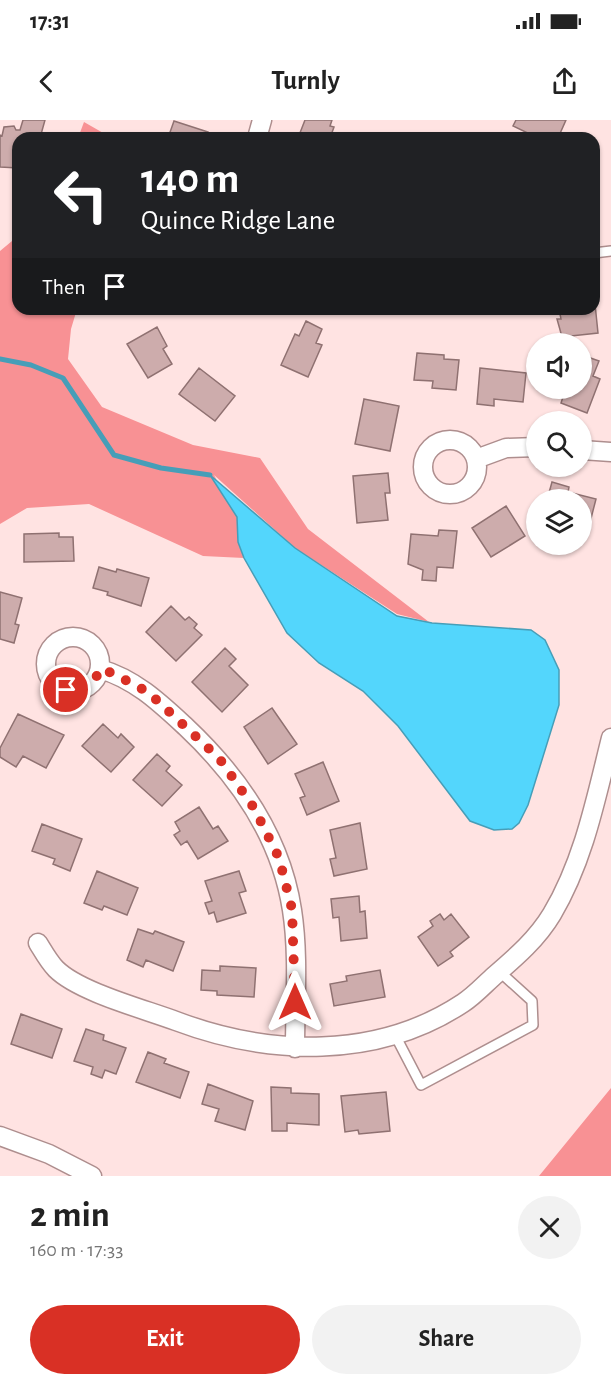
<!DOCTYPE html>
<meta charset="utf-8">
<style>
:root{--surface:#fff;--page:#f2f2f2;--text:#222;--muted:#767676;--accent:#d93025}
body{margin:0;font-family:"Alegreya Sans",sans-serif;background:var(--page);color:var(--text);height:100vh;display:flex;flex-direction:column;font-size:22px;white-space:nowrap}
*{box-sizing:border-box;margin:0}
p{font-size:20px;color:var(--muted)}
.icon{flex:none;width:33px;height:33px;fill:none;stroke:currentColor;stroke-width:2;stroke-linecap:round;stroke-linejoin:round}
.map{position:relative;height:1056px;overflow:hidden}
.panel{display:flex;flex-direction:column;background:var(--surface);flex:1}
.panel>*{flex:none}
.hud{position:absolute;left:12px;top:12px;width:588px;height:183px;border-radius:18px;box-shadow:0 2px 4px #0004;background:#202124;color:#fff;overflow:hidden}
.controls{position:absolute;left:526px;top:213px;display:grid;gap:12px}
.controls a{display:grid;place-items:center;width:66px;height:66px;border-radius:50%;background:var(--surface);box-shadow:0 2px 4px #0004;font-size:30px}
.pin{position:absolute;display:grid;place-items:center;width:51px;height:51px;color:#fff;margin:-26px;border:3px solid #fff;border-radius:50%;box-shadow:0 2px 6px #0007}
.me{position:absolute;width:66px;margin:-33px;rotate:0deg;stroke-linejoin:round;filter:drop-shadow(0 0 4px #0008)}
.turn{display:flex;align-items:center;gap:21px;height:126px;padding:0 30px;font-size:27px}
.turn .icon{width:78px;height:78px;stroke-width:2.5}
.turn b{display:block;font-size:42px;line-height:51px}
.then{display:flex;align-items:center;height:57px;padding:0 30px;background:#0003;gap:12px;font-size:22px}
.round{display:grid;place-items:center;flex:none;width:63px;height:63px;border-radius:32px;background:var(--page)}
.headline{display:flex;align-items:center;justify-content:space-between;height:102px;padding:0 30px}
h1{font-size:36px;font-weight:700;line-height:45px}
.primary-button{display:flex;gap:12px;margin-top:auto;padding:12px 30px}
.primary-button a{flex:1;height:69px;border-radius:36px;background:var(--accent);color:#fff;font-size:24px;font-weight:700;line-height:69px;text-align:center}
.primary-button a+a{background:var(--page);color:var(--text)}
.status{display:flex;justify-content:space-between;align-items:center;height:42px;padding:0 30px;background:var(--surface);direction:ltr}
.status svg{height:16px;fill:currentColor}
header{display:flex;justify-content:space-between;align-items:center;height:78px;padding:0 30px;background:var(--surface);font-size:27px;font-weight:700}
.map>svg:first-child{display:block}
</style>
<div class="status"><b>17:31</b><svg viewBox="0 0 49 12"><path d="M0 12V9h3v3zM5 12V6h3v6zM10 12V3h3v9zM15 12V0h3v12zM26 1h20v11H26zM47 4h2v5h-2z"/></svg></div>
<header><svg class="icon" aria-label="back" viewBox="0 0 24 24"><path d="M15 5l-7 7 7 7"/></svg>Turnly<svg class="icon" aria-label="share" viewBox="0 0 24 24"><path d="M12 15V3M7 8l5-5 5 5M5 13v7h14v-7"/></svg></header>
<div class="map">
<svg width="611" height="1056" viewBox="0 0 611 1056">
<rect width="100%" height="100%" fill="#ffe3e2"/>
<path fill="#f89194" d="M 84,2 L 112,18 L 78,18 Z
M 18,116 L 18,189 L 77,189 L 71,209 L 68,239 L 102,287 L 193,325 L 260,338 L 308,409 L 429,502 L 397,494 L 295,428 L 214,355 L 238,399 L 238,422 L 244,438 L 203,436 L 89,384 L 27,388 L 0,404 L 0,131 Z
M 611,968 L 611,1056 L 538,1056 L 539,1056 Z"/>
<path fill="#53d6fc" stroke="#469eb8" stroke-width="1.5" d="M 210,355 L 295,428 L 397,496 L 432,503 L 531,510 L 545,520 L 559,550 L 559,585 L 528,685 L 519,703 L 512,709 L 494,710 L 470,701 L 398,606 L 363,571 L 319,543 L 287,513 L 244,438 L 238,422 L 237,397 Z"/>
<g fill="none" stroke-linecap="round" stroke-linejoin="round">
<path stroke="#469eb8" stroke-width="5" d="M 0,239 L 31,245 L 63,258 L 114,335 L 161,348 L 210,355"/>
</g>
<path fill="#cdacac" stroke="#8f7171" stroke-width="1.5" d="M 23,0 L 45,0 L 40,18 L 18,18 L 18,48 L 0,47 L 0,15 L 2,16 L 4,7 L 14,6 L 16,10 L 20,10 Z
M 305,0 L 332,0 L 330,6 L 334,7 L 330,18 L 298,18 Z
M 516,0 L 566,0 L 558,18 L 538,18 L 513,6 Z
M 174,1 L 208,12 L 206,18 L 168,18 Z
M 594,174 L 598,213 L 562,217 L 557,199 L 561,199 L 559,189 L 594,189 Z
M 443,189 L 469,189 L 470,190 L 443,192 Z
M 306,201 L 322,209 L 316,223 L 322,225 L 308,257 L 281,245 L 295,214 L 299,216 Z
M 157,207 L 167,226 L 163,229 L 172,244 L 148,258 L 127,224 Z
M 417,233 L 444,235 L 444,239 L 459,240 L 456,270 L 432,268 L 433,261 L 414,260 Z
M 582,235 L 599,241 L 593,256 L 600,259 L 587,293 L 561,283 L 566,268 L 582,268 Z
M 199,248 L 235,276 L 215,301 L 179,274 Z
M 480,248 L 526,253 L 523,282 L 494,279 L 494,286 L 477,284 Z
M 364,279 L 399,286 L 390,331 L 355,324 Z
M 388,353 L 390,373 L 385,373 L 388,400 L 357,403 L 353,356 Z
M 552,362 L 569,367 L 568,372 L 596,379 L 588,410 L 582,408 L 582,380 L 547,380 Z
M 506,386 L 525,416 L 491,437 L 472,408 Z
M 439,410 L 457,411 L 453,448 L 437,447 L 436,461 L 422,460 L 423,450 L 408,444 L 411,414 L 438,416 Z
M 59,413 L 59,417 L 73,417 L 74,441 L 24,442 L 24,414 Z
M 99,447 L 116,452 L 117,449 L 149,458 L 141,486 L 107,475 L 108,472 L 93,468 Z
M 0,472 L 22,478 L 15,504 L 19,505 L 14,523 L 0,519 Z
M 171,486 L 185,500 L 189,497 L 197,504 L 194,508 L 202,515 L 176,541 L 146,512 Z
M 225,528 L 236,539 L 229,546 L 248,565 L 222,592 L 192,562 Z
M 272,588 L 297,624 L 268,644 L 244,607 Z
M 18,594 L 64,615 L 46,648 L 23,636 L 16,647 L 0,637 L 0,628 Z
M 103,604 L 118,618 L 121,614 L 134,627 L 111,652 L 82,626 Z
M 157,634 L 170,646 L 166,651 L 182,665 L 162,686 L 133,660 Z
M 323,642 L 339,681 L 307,695 L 300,678 L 305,676 L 295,654 Z
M 199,687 L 213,709 L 218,706 L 228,721 L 198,739 L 187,721 L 181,725 L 174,715 L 180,711 L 175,702 Z
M 360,703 L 367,749 L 334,756 L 330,739 L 336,738 L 330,710 Z
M 42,704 L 82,719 L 70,751 L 53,744 L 55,739 L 32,731 Z
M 97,751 L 138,768 L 127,795 L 104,786 L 102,790 L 84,783 Z
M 239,751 L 246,771 L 239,773 L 246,793 L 217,802 L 214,792 L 209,794 L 205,783 L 212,781 L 205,761 Z
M 359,776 L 360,792 L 365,791 L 367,818 L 341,821 L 339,797 L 333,798 L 331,779 Z
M 440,794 L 444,800 L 451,794 L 469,817 L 450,832 L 453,836 L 438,846 L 418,817 L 433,806 L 430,801 Z
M 138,809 L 153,814 L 155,811 L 184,822 L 173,851 L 146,840 L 143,847 L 127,840 Z
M 220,846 L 256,848 L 254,877 L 217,875 L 217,871 L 201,870 L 202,850 L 220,851 Z
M 380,850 L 385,877 L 334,886 L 330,864 L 347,861 L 346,856 Z
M 21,894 L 62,909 L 52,938 L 11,924 Z
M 86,909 L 104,915 L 103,920 L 126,928 L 116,954 L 105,950 L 102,958 L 91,954 L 93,947 L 74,941 Z
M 148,932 L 166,939 L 164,943 L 189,952 L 180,978 L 136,962 Z
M 208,964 L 253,981 L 245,1010 L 215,1001 L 219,989 L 202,984 Z
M 271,967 L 291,968 L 291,973 L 319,974 L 319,1005 L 287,1003 L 287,1011 L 272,1011 Z
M 386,972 L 390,1011 L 359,1014 L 358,1010 L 345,1012 L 341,976 Z"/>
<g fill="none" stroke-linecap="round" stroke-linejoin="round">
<defs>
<path id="service" d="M 594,133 L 611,131
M 395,915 L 421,965 L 533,905 L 532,881 L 500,852"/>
<path id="minor" d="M 257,18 L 262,0
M423 347a27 27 0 1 1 54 0a27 27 0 1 1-54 0Z
M 582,330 L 611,332
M 476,339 L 506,328 L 537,327
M46 544a27 27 0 1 1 54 0a27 27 0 1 1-54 0Z
M 100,549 C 135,559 160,583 186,607 C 238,656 281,718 292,790 C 299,835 295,882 295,928
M 38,823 C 43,831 49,842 56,849 C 79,872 144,889 176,901 C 269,936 377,940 463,883 C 474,876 484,865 494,856 C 516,837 537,819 552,794 C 584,740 596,678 611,618
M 0,1016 L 49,1034 L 92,1056"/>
</defs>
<use href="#service" stroke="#ae8e8e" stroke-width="12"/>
<use href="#minor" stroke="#ae8e8e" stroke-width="21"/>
<use href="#service" stroke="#fff" stroke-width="9"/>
<use href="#minor" stroke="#fff" stroke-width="18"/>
</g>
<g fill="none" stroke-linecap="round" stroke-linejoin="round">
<path stroke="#d93025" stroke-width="10" stroke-dasharray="0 18" d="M 66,570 C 83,572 94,565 100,549 L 112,553 L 148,572 L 219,638 L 254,688 L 279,738 L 292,789 L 295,882"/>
</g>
</svg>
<div class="controls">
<a><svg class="icon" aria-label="sound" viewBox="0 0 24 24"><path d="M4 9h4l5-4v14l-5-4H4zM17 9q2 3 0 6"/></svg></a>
<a><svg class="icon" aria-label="search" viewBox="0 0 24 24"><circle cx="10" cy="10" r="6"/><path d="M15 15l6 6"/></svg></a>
<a><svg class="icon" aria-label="layers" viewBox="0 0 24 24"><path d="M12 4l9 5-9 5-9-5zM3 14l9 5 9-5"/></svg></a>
</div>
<div class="pin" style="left:66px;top:570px;background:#d93025"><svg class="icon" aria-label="arrive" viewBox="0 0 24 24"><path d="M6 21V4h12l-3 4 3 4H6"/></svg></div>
<svg class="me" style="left:295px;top:882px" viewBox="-20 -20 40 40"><path d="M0-17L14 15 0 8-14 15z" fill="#d93025" stroke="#fff" stroke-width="4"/></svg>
<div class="hud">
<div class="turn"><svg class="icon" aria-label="left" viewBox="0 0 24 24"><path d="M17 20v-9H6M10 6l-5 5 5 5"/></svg><div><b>140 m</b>Quince Ridge Lane</div></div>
<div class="then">Then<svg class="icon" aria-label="arrive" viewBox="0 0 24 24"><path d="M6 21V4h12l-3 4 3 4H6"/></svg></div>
</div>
</div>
<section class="panel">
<div class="headline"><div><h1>2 min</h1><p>160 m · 17:33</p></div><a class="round"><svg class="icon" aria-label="close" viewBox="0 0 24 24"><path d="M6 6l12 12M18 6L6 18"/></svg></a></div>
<div class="primary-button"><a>Exit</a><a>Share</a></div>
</section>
